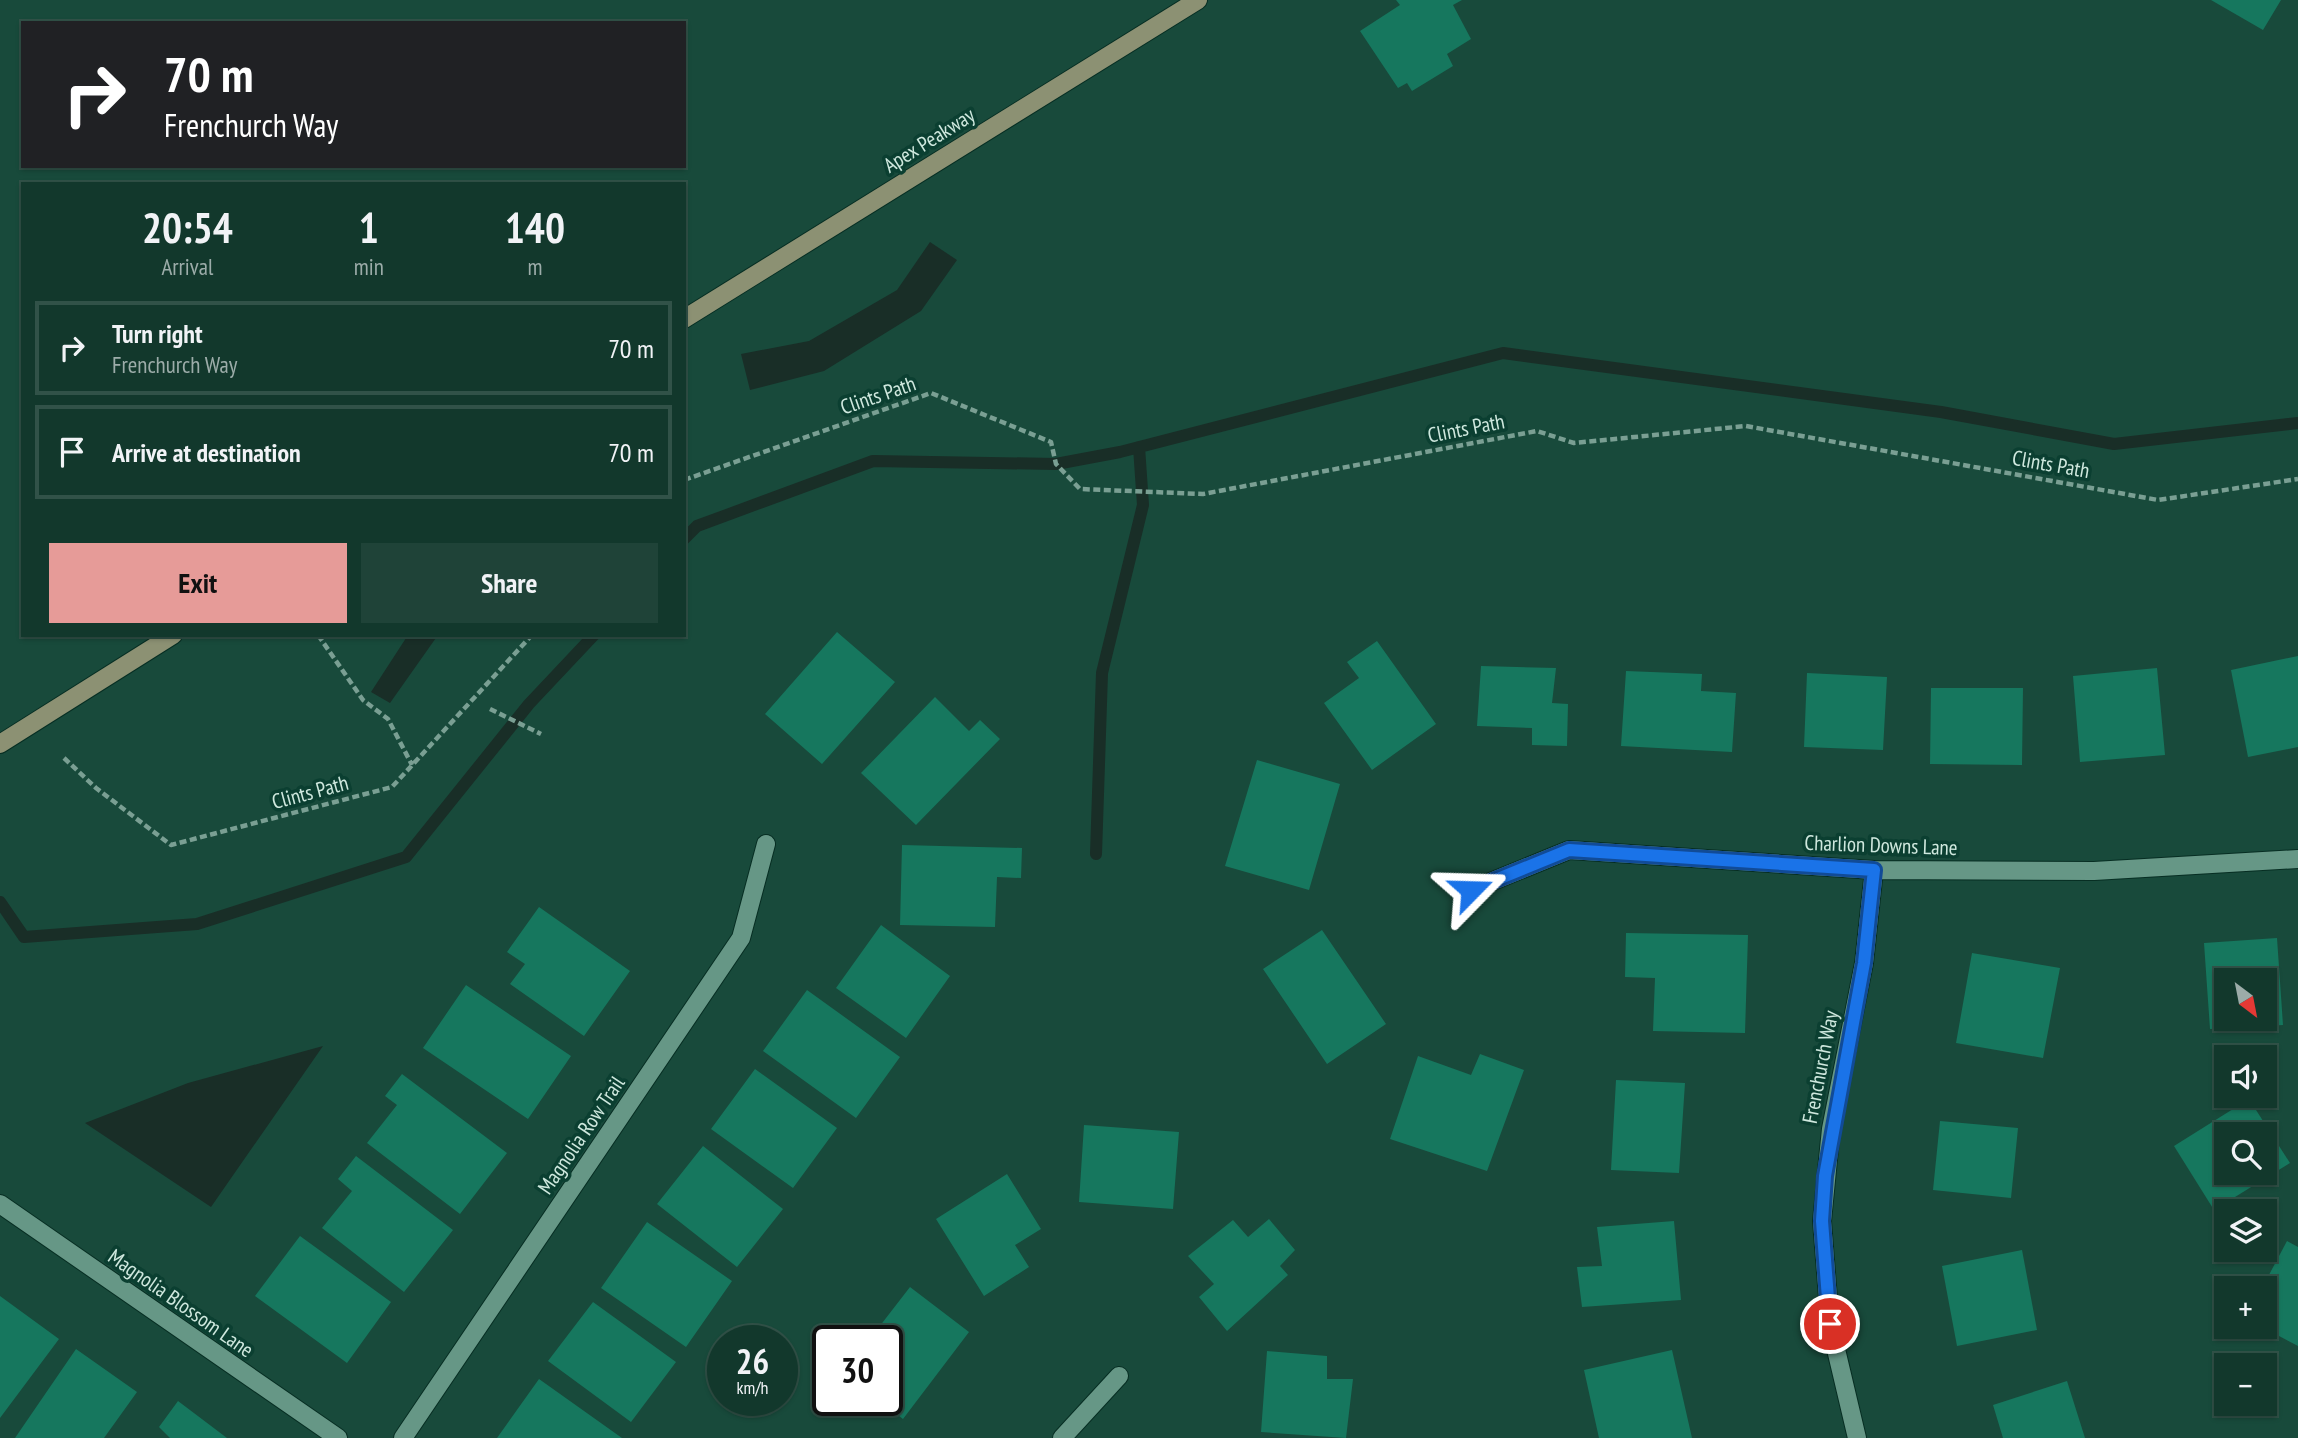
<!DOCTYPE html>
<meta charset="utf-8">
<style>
:root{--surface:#12382c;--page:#1f4338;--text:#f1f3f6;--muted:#9caca9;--line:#315248;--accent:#e69b98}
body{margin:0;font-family:"PT Sans Narrow",sans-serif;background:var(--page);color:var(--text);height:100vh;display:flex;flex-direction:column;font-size:26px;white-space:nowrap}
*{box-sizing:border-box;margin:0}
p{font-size:23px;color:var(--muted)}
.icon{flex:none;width:38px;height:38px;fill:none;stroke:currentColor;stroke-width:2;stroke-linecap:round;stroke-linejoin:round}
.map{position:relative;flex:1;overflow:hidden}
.details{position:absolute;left:21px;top:182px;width:665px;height:455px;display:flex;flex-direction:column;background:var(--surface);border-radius:0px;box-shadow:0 2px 5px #0004,0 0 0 2px var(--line)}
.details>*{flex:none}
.hud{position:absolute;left:21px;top:21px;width:665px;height:147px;border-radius:0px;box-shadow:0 2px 5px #0004,0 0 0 2px var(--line);background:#202124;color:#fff;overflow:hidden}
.needle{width:46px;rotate:148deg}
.buttons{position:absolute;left:2214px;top:968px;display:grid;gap:14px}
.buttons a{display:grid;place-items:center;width:63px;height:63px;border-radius:0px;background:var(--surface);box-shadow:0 2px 5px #0004,0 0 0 2px var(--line);font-size:35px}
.speed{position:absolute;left:707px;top:1325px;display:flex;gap:14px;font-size:35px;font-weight:700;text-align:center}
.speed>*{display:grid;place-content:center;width:91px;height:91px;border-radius:50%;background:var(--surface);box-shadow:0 2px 5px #0004,0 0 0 2px var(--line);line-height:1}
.speed small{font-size:18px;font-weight:400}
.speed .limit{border:4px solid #111;border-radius:10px;background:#fff;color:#111}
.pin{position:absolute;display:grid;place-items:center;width:60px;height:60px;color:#fff;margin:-30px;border:4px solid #fff;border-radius:50%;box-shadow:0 2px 7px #0007}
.me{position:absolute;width:77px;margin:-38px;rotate:68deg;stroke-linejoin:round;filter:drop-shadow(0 0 5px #0008)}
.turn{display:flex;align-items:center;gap:24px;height:147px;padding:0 28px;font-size:32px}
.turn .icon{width:91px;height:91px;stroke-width:2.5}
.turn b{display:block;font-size:49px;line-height:60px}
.eta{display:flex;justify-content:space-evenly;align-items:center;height:119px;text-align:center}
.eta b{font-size:42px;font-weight:700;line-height:49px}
.button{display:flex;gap:14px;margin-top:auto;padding:14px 28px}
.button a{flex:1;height:80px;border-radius:0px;background:var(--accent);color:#111;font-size:28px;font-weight:700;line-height:80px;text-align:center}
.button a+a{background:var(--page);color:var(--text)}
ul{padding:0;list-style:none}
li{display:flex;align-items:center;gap:21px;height:94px;margin:0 14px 10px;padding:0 14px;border:4px solid var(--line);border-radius:0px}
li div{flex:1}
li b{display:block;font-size:26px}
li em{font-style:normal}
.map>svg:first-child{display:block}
</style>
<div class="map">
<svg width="2298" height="1438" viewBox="0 0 2298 1438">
<rect width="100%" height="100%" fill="#184a3b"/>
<path fill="#192e27" d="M 930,242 L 957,260 L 921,311 L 824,371 L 750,390 L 741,354 L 809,341 L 897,290 Z
M 408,635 L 438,635 L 390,703 L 371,692 Z
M 323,1046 L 211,1207 L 85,1123 L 188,1083 Z"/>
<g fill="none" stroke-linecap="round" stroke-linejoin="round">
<path stroke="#192e27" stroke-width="12" d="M 684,539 L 697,526 L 873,461 L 1056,464 L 1120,452 L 1503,353 L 1941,412 L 2114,444 L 2298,423
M 1096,854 L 1102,673 L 1143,505 L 1139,447
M 0,902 L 24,937 L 197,924 L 406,857 L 529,704 L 594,635"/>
</g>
<path fill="#16775e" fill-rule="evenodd" d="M 1396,0 L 1462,0 L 1453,5 L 1471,39 L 1447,54 L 1453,66 L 1412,91 L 1407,83 L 1398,88 L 1360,31 L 1400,5 Z
M 2211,0 L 2281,0 L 2263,30 Z
M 837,632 L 895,682 L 822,764 L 765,714 Z
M 1377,641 L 1436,724 L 1372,770 L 1324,703 L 1359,678 L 1347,662 Z
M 2298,656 L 2298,747 L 2248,757 L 2231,670 Z
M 1481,666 L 1556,668 L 1552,703 L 1568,704 L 1567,746 L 1532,745 L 1532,728 L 1477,726 Z
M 2157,668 L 2165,755 L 2080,762 L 2073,676 Z
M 1626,671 L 1702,674 L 1701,691 L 1736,693 L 1732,752 L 1621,746 Z
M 1807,673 L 1887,677 L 1883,750 L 1804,747 Z
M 1931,688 L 2023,688 L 2022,765 L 1930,764 Z
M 935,697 L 969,731 L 980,720 L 1000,739 L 916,825 L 861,773 Z
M 1257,760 L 1340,784 L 1309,890 L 1225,866 Z
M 902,845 L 1022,848 L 1021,878 L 997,877 L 995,927 L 900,925 Z
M 539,907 L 630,971 L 584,1036 L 510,984 L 525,964 L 507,952 Z
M 881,925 L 950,976 L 906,1038 L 836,988 Z
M 1322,930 L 1386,1024 L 1327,1064 L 1263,969 Z
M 1626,933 L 1748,935 L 1745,1033 L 1653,1031 L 1655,978 L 1625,977 Z
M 2277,938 L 2283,1025 L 2210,1029 L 2204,943 ZM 2226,980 L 2264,980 L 2264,1018 L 2226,1018 Z
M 1972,953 L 2060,968 L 2043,1058 L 1956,1043 Z
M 466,985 L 571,1056 L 528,1119 L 423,1048 Z
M 807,990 L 900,1057 L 856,1118 L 763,1051 Z
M 1480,1054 L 1524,1070 L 1487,1171 L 1390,1139 L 1418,1056 L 1471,1075 Z
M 755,1069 L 837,1128 L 793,1188 L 711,1129 Z
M 402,1074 L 507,1153 L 460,1214 L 367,1143 L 397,1105 L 385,1096 Z
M 1616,1080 L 1685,1083 L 1679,1173 L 1611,1170 Z
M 2249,1099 L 2290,1163 L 2214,1210 L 2174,1146 ZM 2226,1134 L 2264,1134 L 2264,1172 L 2226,1172 Z
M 1940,1121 L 2018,1128 L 2011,1198 L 1933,1190 Z
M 1084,1125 L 1179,1132 L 1173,1209 L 1079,1202 Z
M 703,1146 L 783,1209 L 737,1267 L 657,1204 Z
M 356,1156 L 453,1230 L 404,1292 L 322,1228 L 352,1191 L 338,1179 Z
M 1007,1174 L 1041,1229 L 1015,1245 L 1029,1267 L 984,1296 L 936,1219 Z
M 1269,1219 L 1295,1250 L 1280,1266 L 1288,1275 L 1227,1331 L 1199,1297 L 1214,1284 L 1188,1256 L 1233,1220 L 1248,1237 Z
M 1674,1221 L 1681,1300 L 1582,1307 L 1577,1267 L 1602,1266 L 1597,1227 Z
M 647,1222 L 732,1281 L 686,1347 L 601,1288 Z
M 300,1236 L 391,1302 L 347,1363 L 255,1296 Z
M 2287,1241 L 2298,1247 L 2298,1346 L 2264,1328 L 2262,1288 Z
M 2022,1250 L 2037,1330 L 1957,1346 L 1942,1266 Z
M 910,1287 L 969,1332 L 903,1419 L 878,1400 L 887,1400 L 887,1340 L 869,1340 Z
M 0,1296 L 59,1339 L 0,1418 Z
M 593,1302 L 676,1362 L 631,1422 L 548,1361 Z
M 76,1349 L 137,1392 L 104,1438 L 15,1438 Z
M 1672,1350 L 1692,1438 L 1599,1438 L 1584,1370 Z
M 1267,1351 L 1327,1356 L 1327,1379 L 1353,1379 L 1346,1438 L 1261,1432 Z
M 539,1379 L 622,1438 L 497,1438 Z
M 2067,1381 L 2085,1438 L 2003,1438 L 1993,1405 Z
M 178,1401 L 227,1438 L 170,1438 L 159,1427 Z"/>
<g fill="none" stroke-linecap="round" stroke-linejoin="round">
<defs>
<path id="street" d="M 1471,890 L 1569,850 L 1874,870 L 2094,871 L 2298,859
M 0,1204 L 338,1438
M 403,1438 L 741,938 L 766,844
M 1062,1438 L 1119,1376
M 1857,1438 L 1830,1324 L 1822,1221 L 1831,1129 L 1864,963 L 1874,870"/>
<path id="secondary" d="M 684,319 L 1198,0
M 0,744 L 173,635"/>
</defs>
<use href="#street" stroke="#072e23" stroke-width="20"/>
<use href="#secondary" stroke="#072e23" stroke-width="20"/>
<path stroke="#7a9f93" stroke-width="4.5" stroke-dasharray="7 3.5" stroke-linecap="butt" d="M 684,480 L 931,393 L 1051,442 L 1056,464 L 1080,489 L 1203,494 L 1537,431 L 1574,443 L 1746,426 L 2158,500 L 2298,479
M 318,635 L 363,700 L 388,719 L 412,765
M 490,709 L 541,734
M 64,758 L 96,788 L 171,845 L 392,787 L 532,635"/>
<use href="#street" stroke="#669786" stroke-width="18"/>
<use href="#secondary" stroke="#8c9173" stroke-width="18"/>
</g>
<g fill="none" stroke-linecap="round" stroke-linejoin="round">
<defs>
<path id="route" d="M 1471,890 L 1569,850 L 1874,870 L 1864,963 L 1825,1176 L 1822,1221 L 1830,1324"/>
</defs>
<use href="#route" stroke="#114b97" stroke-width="18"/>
<use href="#route" stroke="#1a73e8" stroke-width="12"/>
</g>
<g text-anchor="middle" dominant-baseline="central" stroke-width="7" stroke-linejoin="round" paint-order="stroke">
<g font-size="21" fill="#cfe8de" stroke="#0b3f31">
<text transform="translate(929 140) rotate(-32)">Apex Peakway</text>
<text transform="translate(878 395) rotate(-19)">Clints Path</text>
<text transform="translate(1466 428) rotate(-11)">Clints Path</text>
<text transform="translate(2051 464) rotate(10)">Clints Path</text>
<text transform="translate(310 792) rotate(-15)">Clints Path</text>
<text transform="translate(1881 845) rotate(2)">Charlion Downs Lane</text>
<text transform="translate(1820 1067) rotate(-79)">Frenchurch Way</text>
<text transform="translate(581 1135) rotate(-56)">Magnolia Row Trail</text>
<text transform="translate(181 1303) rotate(35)">Magnolia Blossom Lane</text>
</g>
</g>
</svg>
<div class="buttons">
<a><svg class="needle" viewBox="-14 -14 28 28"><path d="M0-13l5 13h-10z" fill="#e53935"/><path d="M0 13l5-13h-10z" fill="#9caca9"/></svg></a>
<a><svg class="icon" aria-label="sound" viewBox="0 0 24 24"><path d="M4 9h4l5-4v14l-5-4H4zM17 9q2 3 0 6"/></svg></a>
<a><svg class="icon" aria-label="search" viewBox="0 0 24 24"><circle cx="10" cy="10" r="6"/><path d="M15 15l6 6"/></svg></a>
<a><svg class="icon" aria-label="layers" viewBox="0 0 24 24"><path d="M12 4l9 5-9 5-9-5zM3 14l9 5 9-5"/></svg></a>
<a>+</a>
<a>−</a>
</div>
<div class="speed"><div>26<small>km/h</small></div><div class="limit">30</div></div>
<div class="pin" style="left:1830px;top:1324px;background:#d93025"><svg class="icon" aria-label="arrive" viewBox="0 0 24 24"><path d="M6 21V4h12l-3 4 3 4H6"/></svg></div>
<svg class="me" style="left:1471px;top:890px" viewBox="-20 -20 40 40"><path d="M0-17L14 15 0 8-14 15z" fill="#1a73e8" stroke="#fff" stroke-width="4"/></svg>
<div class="hud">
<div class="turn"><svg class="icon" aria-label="right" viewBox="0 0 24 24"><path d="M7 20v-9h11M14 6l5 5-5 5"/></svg><div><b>70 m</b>Frenchurch Way</div></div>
</div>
<section class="details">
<div class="eta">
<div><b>20:54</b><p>Arrival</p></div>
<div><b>1</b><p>min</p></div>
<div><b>140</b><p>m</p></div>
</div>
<ul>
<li><svg class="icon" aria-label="right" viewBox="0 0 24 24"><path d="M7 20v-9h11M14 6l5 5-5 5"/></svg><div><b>Turn right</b><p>Frenchurch Way</p></div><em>70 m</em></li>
<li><svg class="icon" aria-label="arrive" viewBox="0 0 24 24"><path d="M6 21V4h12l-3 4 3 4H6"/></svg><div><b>Arrive at destination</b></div><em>70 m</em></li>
</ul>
<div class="button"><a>Exit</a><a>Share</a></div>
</section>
</div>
